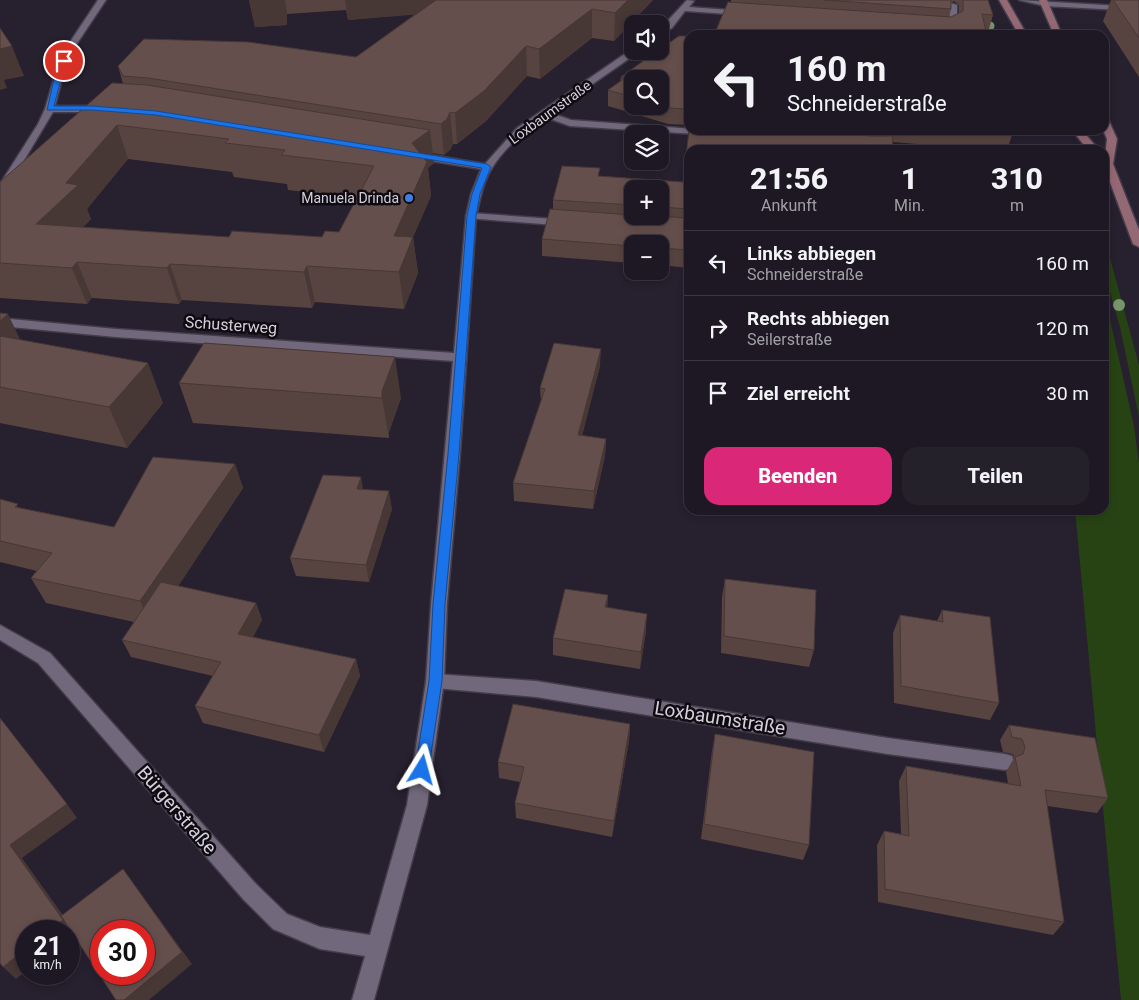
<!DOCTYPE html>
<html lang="de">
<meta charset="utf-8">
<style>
:root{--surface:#1d1823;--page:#25212b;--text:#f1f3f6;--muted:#a0a0a6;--line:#3b3741;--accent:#db2777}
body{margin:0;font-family:Roboto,sans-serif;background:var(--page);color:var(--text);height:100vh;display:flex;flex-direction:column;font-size:19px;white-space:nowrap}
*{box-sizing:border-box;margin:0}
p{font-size:16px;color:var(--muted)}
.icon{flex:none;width:28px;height:28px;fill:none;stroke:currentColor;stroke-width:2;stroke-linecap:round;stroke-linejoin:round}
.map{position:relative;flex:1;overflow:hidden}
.details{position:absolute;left:684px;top:145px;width:425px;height:370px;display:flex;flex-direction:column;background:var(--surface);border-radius:15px;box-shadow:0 2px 8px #0003,0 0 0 1px var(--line)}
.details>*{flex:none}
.banner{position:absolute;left:684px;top:30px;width:425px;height:105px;border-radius:15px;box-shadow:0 2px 8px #0003,0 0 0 1px var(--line);background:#1d1823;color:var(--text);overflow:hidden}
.fabs{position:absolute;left:624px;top:15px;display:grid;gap:10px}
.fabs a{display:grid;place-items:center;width:45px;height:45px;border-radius:10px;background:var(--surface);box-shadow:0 2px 8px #0003,0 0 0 1px var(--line);font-size:25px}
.speed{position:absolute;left:15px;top:920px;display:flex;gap:10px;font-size:25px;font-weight:700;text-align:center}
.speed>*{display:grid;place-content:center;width:65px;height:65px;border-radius:50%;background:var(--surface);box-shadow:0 2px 8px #0003,0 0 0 1px var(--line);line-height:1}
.speed small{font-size:12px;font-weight:400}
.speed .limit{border:8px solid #d22;background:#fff;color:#111}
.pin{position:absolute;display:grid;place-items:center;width:42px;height:42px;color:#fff;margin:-21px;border:2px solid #fff;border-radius:50%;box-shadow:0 1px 5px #0007}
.me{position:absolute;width:55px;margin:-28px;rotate:8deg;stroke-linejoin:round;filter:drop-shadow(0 0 4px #0008)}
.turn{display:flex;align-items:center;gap:18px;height:105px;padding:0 20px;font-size:22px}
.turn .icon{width:65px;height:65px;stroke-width:2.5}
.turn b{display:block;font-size:35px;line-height:42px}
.eta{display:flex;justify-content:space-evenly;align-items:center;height:85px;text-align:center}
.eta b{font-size:30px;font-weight:800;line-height:35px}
.primary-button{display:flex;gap:10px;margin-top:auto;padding:10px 20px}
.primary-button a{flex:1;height:58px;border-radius:15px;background:var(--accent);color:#fff;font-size:20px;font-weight:800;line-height:58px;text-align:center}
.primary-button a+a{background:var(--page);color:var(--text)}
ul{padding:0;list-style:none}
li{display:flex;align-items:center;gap:15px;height:65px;padding:0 20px;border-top:1px solid var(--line)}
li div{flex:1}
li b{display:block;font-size:19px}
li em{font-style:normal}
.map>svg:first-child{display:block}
</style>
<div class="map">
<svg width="1139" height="1000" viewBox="0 0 1139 1000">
<rect width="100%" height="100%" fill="#27202f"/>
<path fill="#274314" d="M 1104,236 L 1139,365 L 1139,417 L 1120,327 L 1104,271 Z
M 1104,293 L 1134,426 L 1139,463 L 1139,1000 L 1121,1000 L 1075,510 L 1104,510 Z"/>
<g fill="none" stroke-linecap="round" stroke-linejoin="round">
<defs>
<path id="lane" d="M 1019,0 L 1139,7 L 1139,11 L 1045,6 Z
M 471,213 L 567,220 L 573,223 L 567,226 L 467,218 L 466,216 Z
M 435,674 L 536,681 L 888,738 L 1005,754 L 1012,756 L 1014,762 L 1012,768 L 1005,770 L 888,754 L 536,697 L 435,688 L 429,686 L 426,681 L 429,676 Z"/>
<path id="street" d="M 98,0 L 106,0 L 74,48 L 63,75 L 55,106 L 103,106 L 108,109 L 103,112 L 53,112 L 5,192 L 0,195 L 0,184 L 38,124 L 45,109 L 55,75 L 66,48 Z
M 687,0 L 694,1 L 689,7 L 743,11 L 747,13 L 743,15 L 685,11 L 672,28 L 660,35 L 660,29 Z
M 950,3 L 957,5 L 957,26 L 953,28 L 940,30 L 940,26 L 949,24 Z
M 632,49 L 632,51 L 640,51 L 551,113 L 571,120 L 708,130 L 713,133 L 711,135 L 570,126 L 545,117 C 526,130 504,148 492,168 C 483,182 480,200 476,216 L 460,454 L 447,604 L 444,681 L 427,805 L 374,1000 L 352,1000 L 365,956 L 320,949 L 273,929 L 243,899 L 38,663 L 0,640 L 0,625 L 50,653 L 257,885 L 287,914 L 320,927 L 370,935 L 407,805 L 426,681 L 431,604 L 453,361 L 116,337 L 0,326 L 0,318 L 116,329 L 454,353 L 466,216 L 471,194 L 481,169 L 413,158 L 408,155 L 413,152 L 485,164 L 517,128 Z
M 873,144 L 905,147 L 910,150 L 869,149 L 869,145 Z"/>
<path id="secondary" d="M 999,0 L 1007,0 L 1027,35 L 1019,35 Z
M 1039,0 L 1047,0 L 1062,35 L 1054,35 Z
M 1104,118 L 1109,121 L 1117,139 L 1113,164 L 1139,230 L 1139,247 L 1133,244 L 1104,166 L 1107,139 L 1103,130 Z
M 1072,130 L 1082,130 L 1099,150 L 1088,150 Z"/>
</defs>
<use href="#lane" stroke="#433c4a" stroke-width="3"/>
<use href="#street" stroke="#433c4a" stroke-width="3"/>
<use href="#secondary" stroke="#433c4a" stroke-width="3"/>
<use href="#lane" fill="#71687c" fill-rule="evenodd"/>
<use href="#street" fill="#71687c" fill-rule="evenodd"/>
<use href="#secondary" fill="#956974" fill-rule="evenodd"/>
</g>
<g fill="#78946b">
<circle cx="990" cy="26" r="4.5"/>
<circle cx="1119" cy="305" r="6"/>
</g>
<path fill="#574441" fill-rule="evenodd" d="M 249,0 L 653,0 L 614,41 L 592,38 L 540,79 L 527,76 L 486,121 L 457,144 L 453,144 L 450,150 L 444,155 L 433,153 L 434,163 L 428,168 L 431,196 L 413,237 L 418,273 L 404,309 L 315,302 L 312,308 L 182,300 L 179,304 L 92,298 L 87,304 L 0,298 L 0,182 L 123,84 L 118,66 L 356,57 L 415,14 L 348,20 L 346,10 L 287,14 L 287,25 L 255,27 ZM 128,159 L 232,172 L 234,177 L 287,184 L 288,190 L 357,198 L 339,232 L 322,237 L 229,237 L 83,227 L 91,219 L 87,209 Z
M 731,0 L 988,0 L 993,15 L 989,29 L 985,29 L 731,2 ZM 954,1 L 959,5 L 959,13 L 951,17 L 949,17 L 951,9 L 951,3 Z
M 1111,0 L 1139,0 L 1139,77 L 1103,21 Z
M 689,36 L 689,125 L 668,124 L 608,106 L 608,90 L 620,82 L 621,77 ZM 632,79 L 660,79 L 660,106 L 632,106 Z
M 689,130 L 1011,130 L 1012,135 L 1007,150 L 994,150 L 892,142 L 689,150 L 689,268 L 660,265 L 660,244 L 632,244 L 632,263 L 542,256 L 542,239 L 553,209 L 553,200 L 600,176 L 683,182 ZM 632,189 L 660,189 L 660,216 L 632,216 Z
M 0,313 L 20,340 L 163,403 L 127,448 L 0,423 Z
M 600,366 L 582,435 L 606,439 L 605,456 L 593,509 L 514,501 L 513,483 L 541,401 L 540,388 Z
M 179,383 L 401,398 L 389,432 L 389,438 L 193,423 Z
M 235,464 L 243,488 L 178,586 L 256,603 L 262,620 L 253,637 L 356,659 L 360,676 L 324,752 L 203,723 L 195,706 L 213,676 L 131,657 L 122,640 L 134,622 L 46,603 L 31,578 L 37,571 L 0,562 L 0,499 L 21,508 L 114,527 Z
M 392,509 L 369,582 L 296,576 L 290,558 Z
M 725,579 L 814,650 L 809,667 L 721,653 L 722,597 Z
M 608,595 L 607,607 L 646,631 L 640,669 L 553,655 L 553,638 Z
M 942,610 L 999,703 L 990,720 L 894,703 L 893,633 L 900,615 L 937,621 Z
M 630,724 L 629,741 L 612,837 L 516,818 L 515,803 L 520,782 L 499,778 L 498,762 Z
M 1009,725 L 1108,798 L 1097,813 L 1047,806 L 1064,922 L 1053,935 L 878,902 L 877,845 L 884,831 L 901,834 L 899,781 L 906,766 L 1008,783 L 1006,772 L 1014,758 L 1013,754 L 1003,752 L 1000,740 Z
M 715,734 L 809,845 L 803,860 L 701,839 L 712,751 Z"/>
<path fill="#473735" d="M 249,0 L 285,0 L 287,14 L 287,25 L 255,27 Z
M 345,0 L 460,0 L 461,11 L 348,20 Z
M 628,0 L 653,0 L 614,41 L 615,13 Z
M 592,9 L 592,38 L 540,79 L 539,49 Z
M 12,46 L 24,76 L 4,80 L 7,88 L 0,90 L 0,49 Z
M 526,46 L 527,76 L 486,121 L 457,144 L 455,113 Z
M 450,112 L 453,144 L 450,150 L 444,155 L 441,124 Z
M 117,125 L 128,159 L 87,209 L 91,219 L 51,259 L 36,224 L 66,183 Z
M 430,130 L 434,163 L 428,168 L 431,196 L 413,237 L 418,273 L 404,309 L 394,236 L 412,143 Z
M 77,262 L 92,298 L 87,304 L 72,268 Z
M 170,264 L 182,300 L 179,304 L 167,268 Z
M 307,266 L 315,302 L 312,308 L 304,272 Z
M 8,314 L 27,354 L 0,363 L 0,321 Z
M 601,349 L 600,366 L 578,452 L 578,435 Z
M 395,357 L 401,398 L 389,432 L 389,438 L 382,398 L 382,391 Z
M 148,363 L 163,403 L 127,448 L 109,407 Z
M 606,439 L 605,456 L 593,509 L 594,491 Z
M 235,464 L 243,488 L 152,626 L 140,601 Z
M 361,477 L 364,494 L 357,489 Z
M 389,491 L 392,509 L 369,582 L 366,565 Z
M 608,595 L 607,613 L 605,607 Z
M 256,603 L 262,620 L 245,651 L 238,634 Z
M 647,614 L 646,631 L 640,669 L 641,652 Z
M 356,659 L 360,676 L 324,752 L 319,735 Z
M 630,724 L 629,741 L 612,837 L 614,821 Z
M 67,804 L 77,818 L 22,858 L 75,932 L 69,937 L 69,931 L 49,931 L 10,845 Z
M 123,869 L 192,964 L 149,1000 L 124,1000 Z
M 26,949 L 26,971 L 16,979 L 3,967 Z"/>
<path fill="#654f4c" stroke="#473735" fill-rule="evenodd" d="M 436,0 L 628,0 L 615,13 L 592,9 L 539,49 L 526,46 L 484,91 L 455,113 L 450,112 L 447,119 L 441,124 L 148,78 L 123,76 L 118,66 L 144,39 L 248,42 L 356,57 Z
M 824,0 L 951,0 L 951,9 Z
M 963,0 L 988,0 L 993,15 L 982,14 L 987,35 L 714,35 L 728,2 L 951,17 L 963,11 Z
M 1113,0 L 1139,0 L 1139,38 Z
M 0,28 L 12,46 L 0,49 Z
M 679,36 L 689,36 L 689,109 L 669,108 L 660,105 L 660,79 L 632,79 L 632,97 L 608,90 L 625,78 L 621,77 L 657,51 L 660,51 L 660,49 Z
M 112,83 L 147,85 L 430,130 L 412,143 L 427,162 L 394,236 L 413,237 L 399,272 L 307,266 L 304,272 L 170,264 L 167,268 L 77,262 L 72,268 L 0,263 L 0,182 ZM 117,125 L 229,139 L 225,143 L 285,150 L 281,155 L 374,166 L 339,232 L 325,231 L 322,237 L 232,231 L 229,237 L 36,224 L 78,185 L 66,183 Z
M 689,130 L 798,130 L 871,136 L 893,136 L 892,150 L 689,150 L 689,209 L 660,207 L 660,189 L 632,189 L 632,205 L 553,200 L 562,166 L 600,168 L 598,176 L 683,182 Z
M 950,130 L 1011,130 L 1012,135 Z
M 550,209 L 632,215 L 632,216 L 658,216 L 689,218 L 689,250 L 660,248 L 660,244 L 632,244 L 632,246 L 542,239 Z
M 0,313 L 8,314 L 0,321 Z
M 0,336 L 148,363 L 109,407 L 0,387 Z
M 204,343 L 395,357 L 382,391 L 382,398 L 179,383 Z
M 554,343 L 601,349 L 578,435 L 606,439 L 594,491 L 513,483 L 545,389 L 540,388 Z
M 153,457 L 235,464 L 140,601 L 31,578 L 52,553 L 0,541 L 0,499 L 18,504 L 15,507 L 114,527 Z
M 323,475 L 361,477 L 357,489 L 389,491 L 366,565 L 290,558 Z
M 725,579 L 816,590 L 814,650 L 724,636 Z
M 161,582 L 256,603 L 238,634 L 356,659 L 319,735 L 195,706 L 221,662 L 122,640 Z
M 565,589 L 608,595 L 605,607 L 647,614 L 641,652 L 553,638 Z
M 942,610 L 990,617 L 999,703 L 901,686 L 900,615 L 943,622 Z
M 513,704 L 630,724 L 614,821 L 515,803 L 524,767 L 498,762 Z
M 0,718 L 67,804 L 10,845 L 63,920 L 49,931 L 26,931 L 26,949 L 3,967 L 0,963 Z
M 1009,725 L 1095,738 L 1108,798 L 1045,790 L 1064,922 L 885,889 L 884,831 L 909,836 L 906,766 L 1021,786 L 1015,757 L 1023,754 L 1025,747 L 1022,739 L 1012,737 Z
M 715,734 L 814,752 L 809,845 L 704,824 Z
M 123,869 L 182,952 L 124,1000 L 116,1000 L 61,916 ZM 101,931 L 144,931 L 144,974 L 101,974 Z"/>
<path fill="#1a73e8" stroke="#114b97" d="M 62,60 L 68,61 L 62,75 L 54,106 L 92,106 L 156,111 L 487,164 L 491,167 L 480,194 L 476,216 L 459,454 L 445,604 L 442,681 L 428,774 L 422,776 L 417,774 L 415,770 L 429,681 L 433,604 L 448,454 L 467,216 L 472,194 L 482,168 L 156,115 L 92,110 L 47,110 L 55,75 Z"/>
<circle fill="#3f7fe0" stroke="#0e0b12" stroke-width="2" cx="409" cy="198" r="5"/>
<g text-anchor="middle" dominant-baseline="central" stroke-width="5" stroke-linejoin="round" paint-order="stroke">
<g font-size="14" fill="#d4cfda" stroke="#0e0b12">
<text transform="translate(550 112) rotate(-36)">Loxbaumstraße</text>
</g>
<g font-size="14" fill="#d4cfda" stroke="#0e0b12" text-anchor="end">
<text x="399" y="198">Manuela Drinda</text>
</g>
<g font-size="16" fill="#d4cfda" stroke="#0e0b12">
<text transform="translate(231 325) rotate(4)">Schusterweg</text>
</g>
<g font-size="19" fill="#d4cfda" stroke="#0e0b12">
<text transform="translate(720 718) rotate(9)">Loxbaumstraße</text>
<text transform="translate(177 810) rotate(49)">Bürgerstraße</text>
</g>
</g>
</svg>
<div class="fabs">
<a><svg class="icon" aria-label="sound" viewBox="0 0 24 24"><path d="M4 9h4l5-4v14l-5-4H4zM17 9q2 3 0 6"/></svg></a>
<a><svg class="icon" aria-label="search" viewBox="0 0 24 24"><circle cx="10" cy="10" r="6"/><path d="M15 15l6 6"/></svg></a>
<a><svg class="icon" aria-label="layers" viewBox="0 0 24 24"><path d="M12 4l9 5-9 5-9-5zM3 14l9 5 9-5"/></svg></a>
<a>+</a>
<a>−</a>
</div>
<div class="speed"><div>21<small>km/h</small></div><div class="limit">30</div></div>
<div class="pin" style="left:64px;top:61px;background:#d93025"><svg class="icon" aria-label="arrive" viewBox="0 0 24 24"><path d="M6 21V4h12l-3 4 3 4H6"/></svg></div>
<svg class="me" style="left:422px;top:770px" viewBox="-20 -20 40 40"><path d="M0-17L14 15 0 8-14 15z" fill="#1a73e8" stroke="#fff" stroke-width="4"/></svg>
<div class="banner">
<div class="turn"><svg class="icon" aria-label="left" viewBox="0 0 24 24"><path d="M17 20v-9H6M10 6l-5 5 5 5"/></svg><div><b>160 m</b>Schneiderstraße</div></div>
</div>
<section class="details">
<div class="eta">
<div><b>21:56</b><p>Ankunft</p></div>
<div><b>1</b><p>Min.</p></div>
<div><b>310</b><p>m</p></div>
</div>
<ul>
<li><svg class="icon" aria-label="left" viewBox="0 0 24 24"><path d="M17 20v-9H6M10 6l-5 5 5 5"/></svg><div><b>Links abbiegen</b><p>Schneiderstraße</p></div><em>160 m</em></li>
<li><svg class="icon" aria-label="right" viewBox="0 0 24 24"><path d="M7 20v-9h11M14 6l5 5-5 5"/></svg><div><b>Rechts abbiegen</b><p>Seilerstraße</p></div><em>120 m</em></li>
<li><svg class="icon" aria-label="arrive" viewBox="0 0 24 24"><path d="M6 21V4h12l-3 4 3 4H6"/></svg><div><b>Ziel erreicht</b></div><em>30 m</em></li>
</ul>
<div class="primary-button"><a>Beenden</a><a>Teilen</a></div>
</section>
</div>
